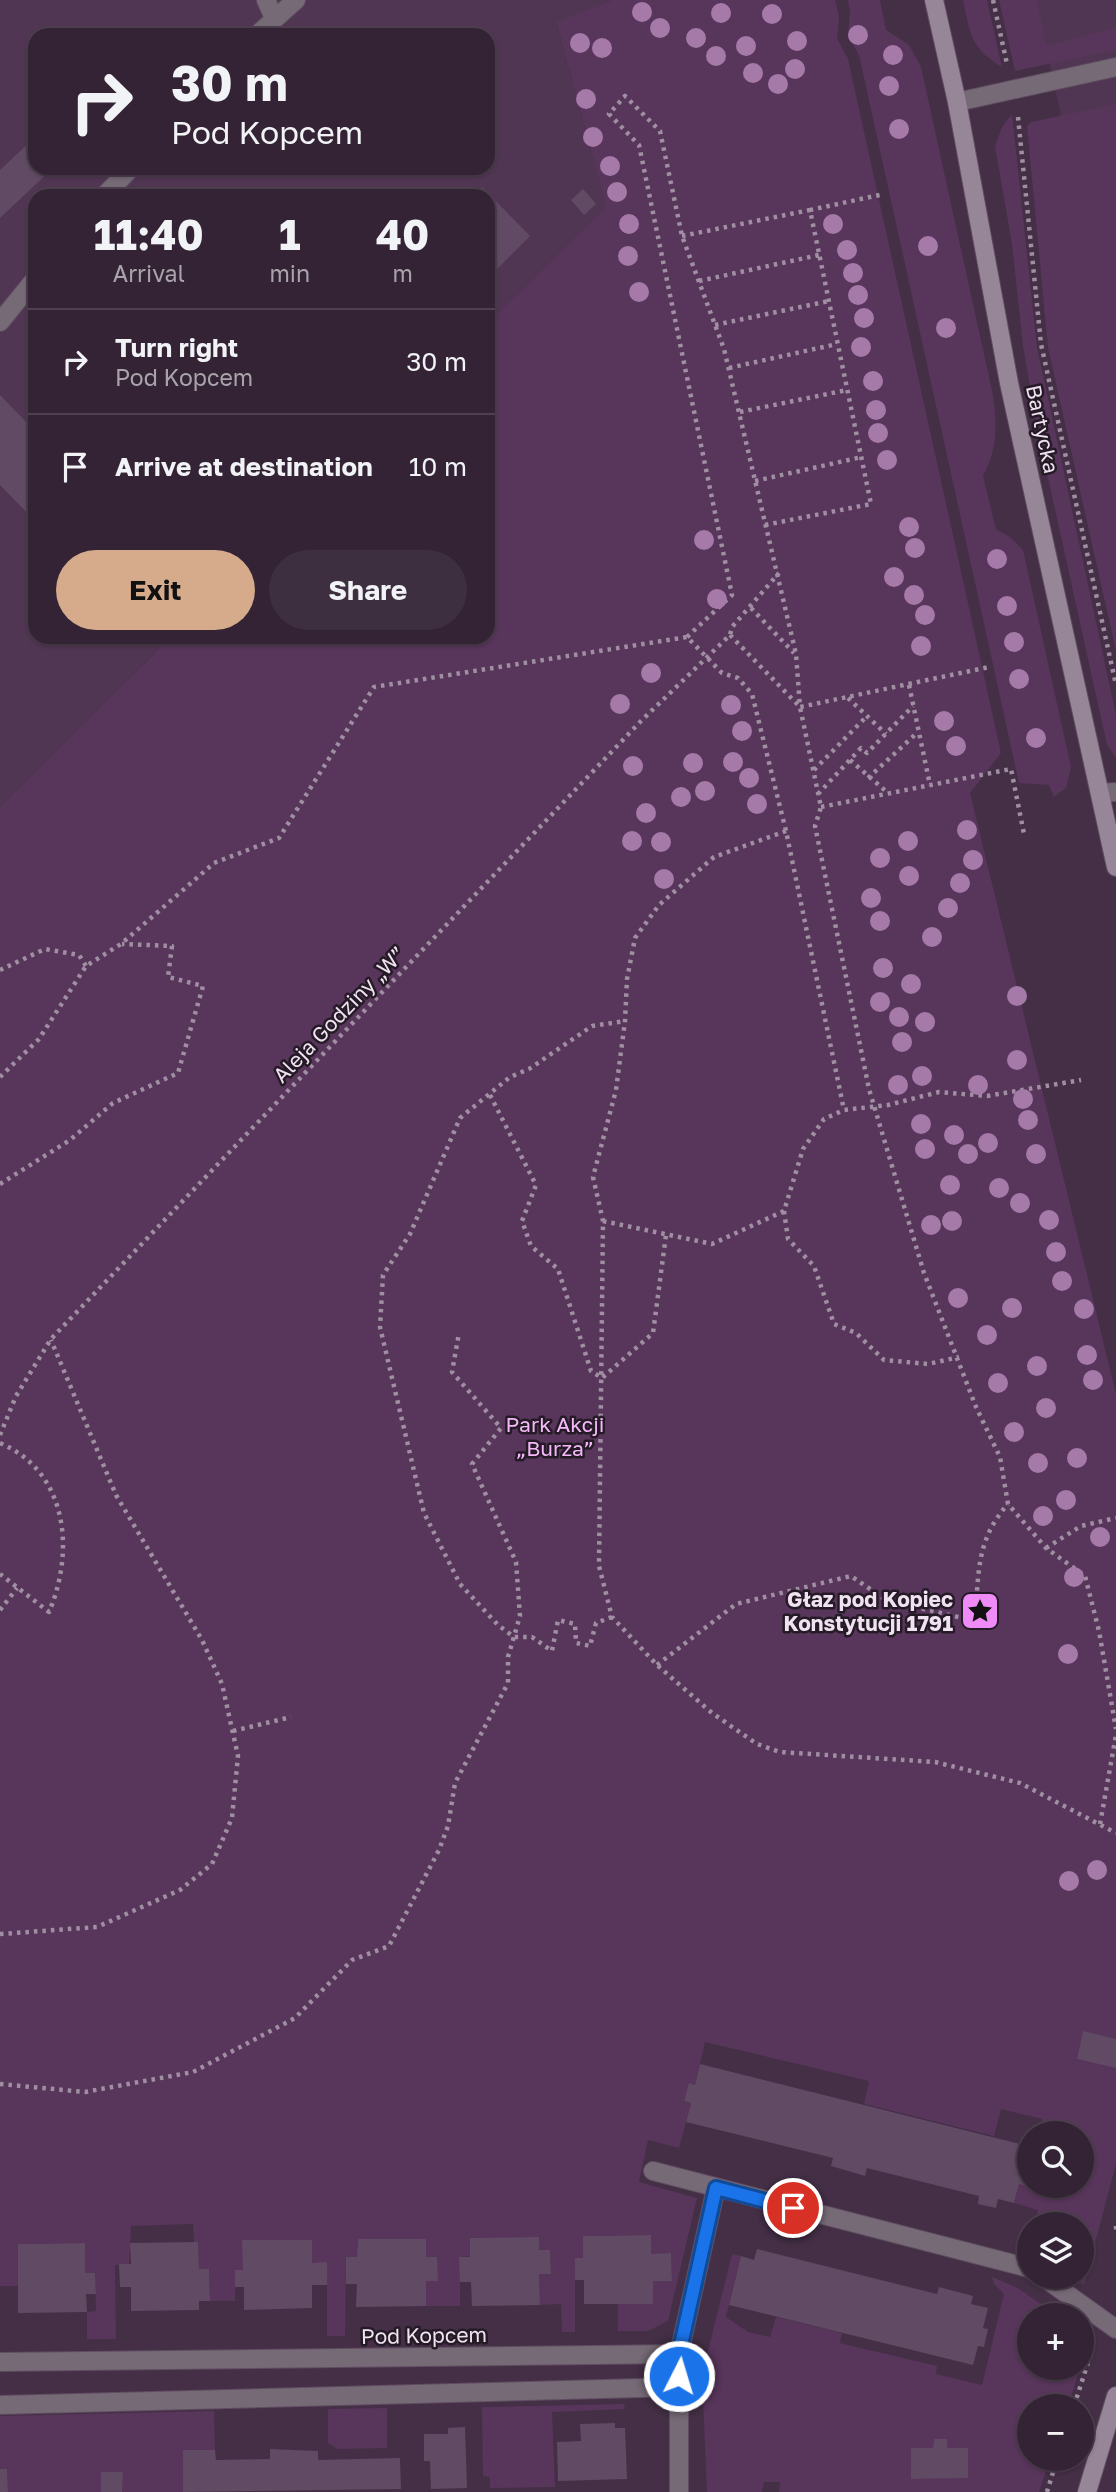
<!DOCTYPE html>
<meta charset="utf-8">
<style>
:root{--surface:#332334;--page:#3e2f40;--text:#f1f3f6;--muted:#a9a4ac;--line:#4e404f;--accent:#d6ab8b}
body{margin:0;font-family:"Golos Text",sans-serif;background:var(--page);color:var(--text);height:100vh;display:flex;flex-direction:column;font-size:26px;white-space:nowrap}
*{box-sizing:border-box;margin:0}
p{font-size:23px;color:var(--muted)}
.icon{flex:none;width:38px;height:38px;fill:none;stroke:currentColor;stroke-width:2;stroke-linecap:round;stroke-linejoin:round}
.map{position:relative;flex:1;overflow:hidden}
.panel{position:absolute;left:28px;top:189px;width:467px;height:455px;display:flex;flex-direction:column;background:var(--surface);border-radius:21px;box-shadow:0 2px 5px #0004,0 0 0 2px var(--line)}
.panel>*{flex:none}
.guide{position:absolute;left:28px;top:28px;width:467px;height:147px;border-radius:21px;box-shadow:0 2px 5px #0004,0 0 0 2px var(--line);background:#332334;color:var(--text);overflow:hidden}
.buttons{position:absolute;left:1017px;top:2121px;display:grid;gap:14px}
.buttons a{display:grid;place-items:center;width:77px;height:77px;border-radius:50%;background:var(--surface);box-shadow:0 2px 5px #0004,0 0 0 2px var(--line);font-size:35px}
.pin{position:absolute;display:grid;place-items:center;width:60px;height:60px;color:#fff;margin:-30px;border:4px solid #fff;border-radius:50%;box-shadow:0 2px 7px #0007}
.me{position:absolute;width:77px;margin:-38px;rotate:5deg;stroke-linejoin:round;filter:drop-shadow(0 0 5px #0008)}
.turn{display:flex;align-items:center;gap:24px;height:147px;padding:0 28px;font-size:32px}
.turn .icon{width:91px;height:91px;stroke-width:2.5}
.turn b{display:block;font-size:49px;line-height:60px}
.eta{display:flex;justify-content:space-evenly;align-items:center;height:119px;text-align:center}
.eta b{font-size:42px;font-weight:700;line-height:49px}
.primary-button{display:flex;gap:14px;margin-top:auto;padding:14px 28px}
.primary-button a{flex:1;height:80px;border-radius:42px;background:var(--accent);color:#111;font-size:28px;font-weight:700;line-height:80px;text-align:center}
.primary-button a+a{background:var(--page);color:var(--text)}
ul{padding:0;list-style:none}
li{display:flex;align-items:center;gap:21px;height:105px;padding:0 28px;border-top:2px solid var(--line)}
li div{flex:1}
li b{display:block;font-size:26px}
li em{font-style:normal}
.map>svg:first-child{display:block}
</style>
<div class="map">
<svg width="1116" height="2492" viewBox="0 0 1116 2492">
<rect width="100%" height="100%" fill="#442f46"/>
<path fill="#513653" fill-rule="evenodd" d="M 0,0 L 613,0 L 556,23 L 606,206 L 488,323 L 488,196 L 35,196 L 35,637 L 171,637 L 0,807 ZM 35,35 L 488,35 L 488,168 L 35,168 Z
M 1032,0 L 1116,0 L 1116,372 L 1050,65 Z"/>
<path fill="#58355b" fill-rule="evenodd" d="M 613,0 L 835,0 L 839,17 L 837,38 L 848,59 L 1001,753 L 970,793 L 1116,1394 L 1116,2164 L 1084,2285 L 1072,2277 L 1082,2277 L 1082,2224 L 1035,2224 L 1038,2210 L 1014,2203 L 1019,2184 L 1026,2185 L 1029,2173 L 1029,2186 L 1082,2186 L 1082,2133 L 1039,2133 L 1042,2119 L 1001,2109 L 994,2136 L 864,2104 L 869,2081 L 705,2042 L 695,2085 L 689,2084 L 684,2101 L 691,2103 L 679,2148 L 648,2140 L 639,2182 L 697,2198 L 668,2321 L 648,2331 L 618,2331 L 618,2304 L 653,2281 L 672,2281 L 671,2254 L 651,2254 L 651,2235 L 583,2236 L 583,2258 L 575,2259 L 575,2332 L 562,2332 L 561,2304 L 540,2305 L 539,2274 L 551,2273 L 550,2250 L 460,2257 L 460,2306 L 426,2306 L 426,2281 L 438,2281 L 426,2257 L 426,2239 L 358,2239 L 357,2257 L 346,2257 L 345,2336 L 327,2336 L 327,2263 L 312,2263 L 311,2240 L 243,2240 L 243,2270 L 235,2271 L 235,2301 L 210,2301 L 209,2270 L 199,2269 L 198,2242 L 194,2242 L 193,2224 L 131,2226 L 129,2264 L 115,2265 L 116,2339 L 87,2339 L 87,2312 L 96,2311 L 95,2273 L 85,2273 L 84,2243 L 18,2244 L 18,2286 L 0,2286 L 0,807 L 171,637 L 488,637 L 488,323 L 606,206 L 556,22 Z
M 848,0 L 880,0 L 886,30 L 909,45 L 921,67 L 993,395 C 997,424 998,449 983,476 L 996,529 L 1010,537 L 1023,550 L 1071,767 L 1066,788 L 1054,797 L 1049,785 L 1019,783 L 859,55 L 848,35 L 850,12 Z
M 963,0 L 987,0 L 1002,67 C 971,49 970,34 963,0 Z
M 999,0 L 1037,0 L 1046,46 L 1116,28 L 1116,50 L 1015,71 Z
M 1116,104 L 1116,651 L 1048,348 L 1027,126 L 1031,122 Z
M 1012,114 L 1037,347 L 1116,715 L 1116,758 L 1107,745 L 1037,428 L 1023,346 L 1012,244 L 995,146 L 1002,127 Z
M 732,2254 L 741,2256 L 726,2317 L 748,2332 L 770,2337 L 776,2317 L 842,2333 L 840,2343 L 937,2366 L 936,2374 L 982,2385 L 1004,2294 L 994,2284 L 992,2277 L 1018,2288 L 1056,2315 L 1029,2315 L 1029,2368 L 1080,2368 L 1068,2406 L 1029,2406 L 1029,2459 L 1050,2459 L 1039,2492 L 779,2492 L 780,2482 L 764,2482 L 762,2492 L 707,2492 L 702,2375 ZM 934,2439 L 947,2448 L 967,2448 L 968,2477 L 911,2479 L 911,2448 L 933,2448 Z
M 624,2404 L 625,2409 L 552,2412 L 555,2487 L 490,2488 L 490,2477 L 483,2476 L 482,2407 Z
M 387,2408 L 387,2448 L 338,2449 L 328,2443 L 328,2409 Z
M 214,2411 L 215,2450 L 183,2450 L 183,2492 L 122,2492 L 122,2472 L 102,2472 L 101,2492 L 8,2492 L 7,2469 L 0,2469 L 0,2416 Z"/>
<path fill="#614a63" d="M 32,140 L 35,143 L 35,168 L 53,168 L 0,218 L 0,170 Z
M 482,187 L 530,236 L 488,278 L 488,196 L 473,196 Z
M 583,189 L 596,204 L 584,215 L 571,200 Z
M 0,395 L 35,431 L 35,521 L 0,485 Z
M 1083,2031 L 1116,2039 L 1116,2068 L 1077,2059 Z
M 700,2064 L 1028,2146 L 1023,2165 L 1029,2167 L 1026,2186 L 1019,2184 L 1014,2203 L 998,2199 L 996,2208 L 978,2204 L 979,2196 L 867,2168 L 865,2176 L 831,2166 L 833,2158 L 686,2122 L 691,2103 L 684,2101 L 689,2083 L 695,2085 Z
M 651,2235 L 651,2254 L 671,2253 L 672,2281 L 653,2281 L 653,2304 L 584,2304 L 584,2280 L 575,2280 L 575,2258 L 583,2258 L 583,2236 Z
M 539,2237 L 539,2250 L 550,2250 L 551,2274 L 539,2274 L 540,2305 L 472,2306 L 471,2282 L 460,2282 L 459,2257 L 470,2257 L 470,2238 Z
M 358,2239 L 426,2239 L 426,2257 L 437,2257 L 438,2281 L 426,2281 L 426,2306 L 356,2307 L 357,2284 L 346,2284 L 346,2257 L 357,2257 Z
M 242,2240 L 312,2240 L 312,2263 L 327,2262 L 327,2285 L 312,2285 L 312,2308 L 244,2310 L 244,2287 L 235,2287 L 235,2270 L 243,2270 Z
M 198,2242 L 199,2269 L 209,2269 L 210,2301 L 199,2301 L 199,2310 L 131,2311 L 131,2287 L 120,2287 L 119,2264 L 131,2264 L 130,2243 Z
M 85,2243 L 85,2273 L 95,2273 L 96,2294 L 86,2294 L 87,2312 L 18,2313 L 18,2244 Z
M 757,2249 L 937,2294 L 939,2287 L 973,2296 L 971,2304 L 988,2308 L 983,2328 L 988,2329 L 984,2347 L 978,2346 L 973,2365 L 729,2305 L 741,2256 L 754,2260 Z
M 615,2423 L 615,2428 L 625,2428 L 627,2479 L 558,2481 L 557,2442 L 581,2441 L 580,2424 Z
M 465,2427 L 467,2488 L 431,2489 L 430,2461 L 424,2461 L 424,2434 L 448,2434 L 448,2428 Z
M 934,2439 L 947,2439 L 947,2448 L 968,2448 L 968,2478 L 911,2479 L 911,2448 L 933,2448 Z
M 270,2449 L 318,2451 L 318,2460 L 400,2458 L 401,2489 L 183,2492 L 183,2450 L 215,2450 L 216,2460 L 270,2459 Z
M 0,2469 L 7,2469 L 8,2492 L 0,2492 Z
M 101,2472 L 123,2472 L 122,2492 L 101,2492 Z"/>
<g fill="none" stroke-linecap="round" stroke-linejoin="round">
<defs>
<path id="lane" d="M 266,0 L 274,18
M 257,35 L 296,0
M 957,102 L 1116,67
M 104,196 L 131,168
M 0,322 L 35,279
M 1100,793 L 1116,792
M 0,2405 L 679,2387"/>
<path id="street" d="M 653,2171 L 1029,2268
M 1043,2277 L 1116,2329
M 0,2362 L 679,2354 L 716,2188
M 679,2492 L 679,2354"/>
<path id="secondary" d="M 934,0 L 957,102 L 1009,383 L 1116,867
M 1087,2492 L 1116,2396"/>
</defs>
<use href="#lane" stroke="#604c61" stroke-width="20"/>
<use href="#street" stroke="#604c61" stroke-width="20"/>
<use href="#secondary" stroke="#604c61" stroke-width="20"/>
<path stroke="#a08fa2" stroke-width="4.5" stroke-dasharray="3.5 5" stroke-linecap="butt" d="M 993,0 L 1007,64
M 1018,117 L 1041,344 L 1116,685
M 682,236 L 810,210
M 699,281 L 819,255
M 715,325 L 829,301
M 729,368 L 837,344
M 740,412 L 847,390
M 755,481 L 862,457
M 765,525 L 871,504 L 810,210 L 884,194
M 751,608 L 794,653
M 730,635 L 800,707 L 821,807 L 815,826 L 869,1089 L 924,1273 L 976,1407 L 1000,1457 L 1008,1504 L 1046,1548 L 1085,1576 L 1099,1631 L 1116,1729
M 687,637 L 732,595 L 639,145 L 609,114 L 625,96 L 660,131 L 682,236 L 724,349 L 796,654 L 800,707 L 989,667
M 909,685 L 930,785
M 848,698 L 886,734
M 850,760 L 888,793
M 814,770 L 867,716
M 868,778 L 918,732
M 818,794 L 861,748 L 867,753 L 913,706
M 821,807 L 1011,769 L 1024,834
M 786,831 L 714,857 L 659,905 L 635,938 L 627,979 L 625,1021 L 616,1090 L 593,1177 L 603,1221 L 599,1566 L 612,1617 L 657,1665 L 712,1713 L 757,1744 L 780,1752 L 935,1762 L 1020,1783 L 1116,1833
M 0,970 L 45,949 L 79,955 L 86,966
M 0,1077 L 39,1039 L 86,966 L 121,944 L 214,863 L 279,838 L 374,687 L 687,637 L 722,673 L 738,678 L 752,694 L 786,831 L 844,1110
M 490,1095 L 536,1185 L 522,1221 L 531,1246 L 558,1269 L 591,1371 L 602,1378 L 653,1333 L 666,1235
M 0,1184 L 70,1140 L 113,1103 L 178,1073 L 203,986 L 168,977 L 172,946 L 122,944
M 784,1211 L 788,1239 L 814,1266 L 834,1324 L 856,1333 L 884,1360 L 928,1364 L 959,1357
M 603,1221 L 712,1244 L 784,1211 L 803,1149 L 824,1119 L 844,1110 L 888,1105 L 939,1092 L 987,1096 L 1081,1080
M 0,1435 L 16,1396 L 51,1339 L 641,721 L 730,635 L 732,627 L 779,573
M 0,1443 C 68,1472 75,1551 49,1612 L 0,1574
M 1046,1548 L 1081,1526 L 1116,1518
M 0,1610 L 17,1588
M 612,1617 L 596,1623 L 590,1646 L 576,1643 L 575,1624 L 558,1620 L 552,1651 L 532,1637 L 514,1637 L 498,1625 L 460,1584 L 424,1513 L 380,1327 L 383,1275 L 410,1234 L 460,1118 L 510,1077 L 529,1069 L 592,1026 L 625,1021
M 657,1665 L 736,1604 L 851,1576 L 886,1600 L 975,1621 C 979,1575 975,1541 1008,1504
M 233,1731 L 291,1717
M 1100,1824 L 1116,1735
M 0,1934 L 97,1927 L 180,1890 L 212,1864 L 232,1818 L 238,1756 L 222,1684 L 202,1640 L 116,1495 L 51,1340
M 0,2084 L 85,2092 L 193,2072 L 295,2018 L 352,1960 L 389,1946 L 439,1850 L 448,1826 L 455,1783 L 508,1683 L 508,1657 L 520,1616 L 516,1562 L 472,1464 L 501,1428 L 452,1372 L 459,1333
M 1116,2226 L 1116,2233
M 1074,2406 L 1093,2347
M 1047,2492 L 1057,2459"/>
<use href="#lane" stroke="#756a76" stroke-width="18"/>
<use href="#street" stroke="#756a76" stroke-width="18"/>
<use href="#secondary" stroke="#978698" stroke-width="18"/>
</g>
<g fill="#a57aa8">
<circle cx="642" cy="12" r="10"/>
<circle cx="721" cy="13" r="10"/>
<circle cx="772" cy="14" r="10"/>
<circle cx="660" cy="28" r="10"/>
<circle cx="858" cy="35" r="10"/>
<circle cx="696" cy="38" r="10"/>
<circle cx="797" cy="41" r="10"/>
<circle cx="580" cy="43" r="10"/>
<circle cx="746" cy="46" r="10"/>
<circle cx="602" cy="48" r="10"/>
<circle cx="893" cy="55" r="10"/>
<circle cx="716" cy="56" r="10"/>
<circle cx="795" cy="69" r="10"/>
<circle cx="753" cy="73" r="10"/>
<circle cx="778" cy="84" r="10"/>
<circle cx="889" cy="86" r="10"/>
<circle cx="586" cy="99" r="10"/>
<circle cx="899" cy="129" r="10"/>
<circle cx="593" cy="137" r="10"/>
<circle cx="610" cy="166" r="10"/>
<circle cx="617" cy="192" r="10"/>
<circle cx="629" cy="224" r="10"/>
<circle cx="833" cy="224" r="10"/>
<circle cx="928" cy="246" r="10"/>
<circle cx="847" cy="250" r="10"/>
<circle cx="628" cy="256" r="10"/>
<circle cx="853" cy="273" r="10"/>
<circle cx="639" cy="292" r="10"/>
<circle cx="858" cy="295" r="10"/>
<circle cx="864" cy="318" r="10"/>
<circle cx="946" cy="328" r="10"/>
<circle cx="861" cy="347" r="10"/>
<circle cx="873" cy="381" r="10"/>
<circle cx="876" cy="410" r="10"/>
<circle cx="878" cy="433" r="10"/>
<circle cx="887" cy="460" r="10"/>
<circle cx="909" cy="527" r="10"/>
<circle cx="704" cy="540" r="10"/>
<circle cx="915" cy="548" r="10"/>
<circle cx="997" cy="559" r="10"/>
<circle cx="894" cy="577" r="10"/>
<circle cx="914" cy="595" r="10"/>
<circle cx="717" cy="599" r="10"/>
<circle cx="1007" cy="606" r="10"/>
<circle cx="925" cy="615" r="10"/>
<circle cx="1014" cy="642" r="10"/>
<circle cx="921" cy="646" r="10"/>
<circle cx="651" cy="673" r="10"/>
<circle cx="1019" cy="679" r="10"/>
<circle cx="620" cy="704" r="10"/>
<circle cx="731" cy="705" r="10"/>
<circle cx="944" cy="721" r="10"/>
<circle cx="742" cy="731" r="10"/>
<circle cx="1036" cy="738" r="10"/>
<circle cx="956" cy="746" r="10"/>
<circle cx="733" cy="762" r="10"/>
<circle cx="693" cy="763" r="10"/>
<circle cx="633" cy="766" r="10"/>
<circle cx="749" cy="778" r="10"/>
<circle cx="705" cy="791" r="10"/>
<circle cx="681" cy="797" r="10"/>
<circle cx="757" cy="804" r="10"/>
<circle cx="646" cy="813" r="10"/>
<circle cx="967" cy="830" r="10"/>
<circle cx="632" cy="841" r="10"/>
<circle cx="908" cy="841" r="10"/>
<circle cx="661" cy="842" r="10"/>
<circle cx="880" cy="858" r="10"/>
<circle cx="973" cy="860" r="10"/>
<circle cx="909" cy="876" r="10"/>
<circle cx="664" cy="879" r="10"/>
<circle cx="960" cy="883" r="10"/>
<circle cx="871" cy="898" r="10"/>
<circle cx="948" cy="908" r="10"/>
<circle cx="880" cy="921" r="10"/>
<circle cx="932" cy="937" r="10"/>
<circle cx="883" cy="968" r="10"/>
<circle cx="911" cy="984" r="10"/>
<circle cx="1017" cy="996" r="10"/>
<circle cx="880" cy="1002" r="10"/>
<circle cx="899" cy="1017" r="10"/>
<circle cx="925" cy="1022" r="10"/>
<circle cx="902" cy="1042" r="10"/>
<circle cx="1017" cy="1060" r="10"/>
<circle cx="922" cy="1076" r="10"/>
<circle cx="898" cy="1085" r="10"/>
<circle cx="978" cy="1085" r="10"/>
<circle cx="1023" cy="1099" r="10"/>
<circle cx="1028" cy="1120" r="10"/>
<circle cx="921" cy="1124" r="10"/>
<circle cx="954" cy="1135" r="10"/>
<circle cx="988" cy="1143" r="10"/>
<circle cx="925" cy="1149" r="10"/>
<circle cx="968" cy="1154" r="10"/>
<circle cx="1036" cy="1154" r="10"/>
<circle cx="950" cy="1185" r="10"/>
<circle cx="999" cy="1188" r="10"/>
<circle cx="1020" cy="1203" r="10"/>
<circle cx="1049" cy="1220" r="10"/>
<circle cx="952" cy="1221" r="10"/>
<circle cx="931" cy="1225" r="10"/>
<circle cx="1056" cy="1252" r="10"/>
<circle cx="1062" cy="1281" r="10"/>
<circle cx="958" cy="1298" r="10"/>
<circle cx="1012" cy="1308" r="10"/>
<circle cx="1084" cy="1309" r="10"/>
<circle cx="987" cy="1335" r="10"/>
<circle cx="1087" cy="1355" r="10"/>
<circle cx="1037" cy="1366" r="10"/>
<circle cx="1093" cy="1380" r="10"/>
<circle cx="998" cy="1383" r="10"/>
<circle cx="1046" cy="1408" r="10"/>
<circle cx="1014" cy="1432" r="10"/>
<circle cx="1077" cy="1458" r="10"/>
<circle cx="1038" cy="1463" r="10"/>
<circle cx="1066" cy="1500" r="10"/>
<circle cx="1043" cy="1516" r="10"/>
<circle cx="1100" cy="1537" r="10"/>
<circle cx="1074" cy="1577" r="10"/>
<circle cx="1068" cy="1654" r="10"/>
<circle cx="1097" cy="1870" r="10"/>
<circle cx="1069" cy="1881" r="10"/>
</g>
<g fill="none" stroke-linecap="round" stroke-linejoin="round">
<defs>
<path id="route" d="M 679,2376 L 679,2354 L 716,2188 L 793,2208"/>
</defs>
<use href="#route" stroke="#114b97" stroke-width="18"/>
<use href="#route" stroke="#1a73e8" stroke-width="12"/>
</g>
<defs>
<symbol id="sight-square" viewBox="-11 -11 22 22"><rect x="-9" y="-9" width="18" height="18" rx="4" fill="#ef8bf7" stroke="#251b26"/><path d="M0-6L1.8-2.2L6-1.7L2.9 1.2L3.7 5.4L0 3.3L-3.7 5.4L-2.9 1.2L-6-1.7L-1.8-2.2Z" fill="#111"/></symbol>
</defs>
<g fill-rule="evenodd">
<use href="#sight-square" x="958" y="1589" width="44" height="44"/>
</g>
<g text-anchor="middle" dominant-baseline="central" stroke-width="5" stroke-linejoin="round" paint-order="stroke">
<g font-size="21" fill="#f0e2f1" stroke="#251b26">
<text transform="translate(1043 429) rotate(78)">Bartycka</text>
<text transform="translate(339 1014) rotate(-46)">Aleja Godziny „W”</text>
<text transform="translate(424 2335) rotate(-1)">Pod Kopcem</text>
</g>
<g font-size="21" fill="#f4b8f9" stroke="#251b26">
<text x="555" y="1424">Park Akcji<tspan x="555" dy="24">„Burza”</tspan></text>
</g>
<g font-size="21" font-weight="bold" fill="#f0e2f1" stroke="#251b26" text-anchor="end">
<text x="953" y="1599">Głaz pod Kopiec<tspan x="953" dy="24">Konstytucji 1791</tspan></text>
</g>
</g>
</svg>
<div class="buttons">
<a><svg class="icon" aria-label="search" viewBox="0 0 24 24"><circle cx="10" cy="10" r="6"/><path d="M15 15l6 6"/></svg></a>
<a><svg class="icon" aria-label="layers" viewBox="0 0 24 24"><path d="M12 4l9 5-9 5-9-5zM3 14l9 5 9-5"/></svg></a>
<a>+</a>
<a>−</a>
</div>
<div class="pin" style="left:793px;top:2208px;background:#d93025"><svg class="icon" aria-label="arrive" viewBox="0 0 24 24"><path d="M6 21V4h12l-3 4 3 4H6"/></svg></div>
<svg class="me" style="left:679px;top:2376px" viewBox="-20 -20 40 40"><circle r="17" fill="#1a73e8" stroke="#fff" stroke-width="3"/><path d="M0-11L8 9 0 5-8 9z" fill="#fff"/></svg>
<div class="guide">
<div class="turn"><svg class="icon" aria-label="right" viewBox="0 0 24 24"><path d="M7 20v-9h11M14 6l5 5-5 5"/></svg><div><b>30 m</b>Pod Kopcem</div></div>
</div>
<section class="panel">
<div class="eta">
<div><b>11:40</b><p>Arrival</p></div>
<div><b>1</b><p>min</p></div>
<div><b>40</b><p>m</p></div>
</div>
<ul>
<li><svg class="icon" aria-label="right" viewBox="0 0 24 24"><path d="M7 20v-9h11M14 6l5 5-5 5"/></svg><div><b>Turn right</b><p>Pod Kopcem</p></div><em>30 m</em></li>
<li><svg class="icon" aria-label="arrive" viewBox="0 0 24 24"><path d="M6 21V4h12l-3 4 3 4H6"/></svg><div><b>Arrive at destination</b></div><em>10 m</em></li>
</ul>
<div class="primary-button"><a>Exit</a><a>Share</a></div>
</section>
</div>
